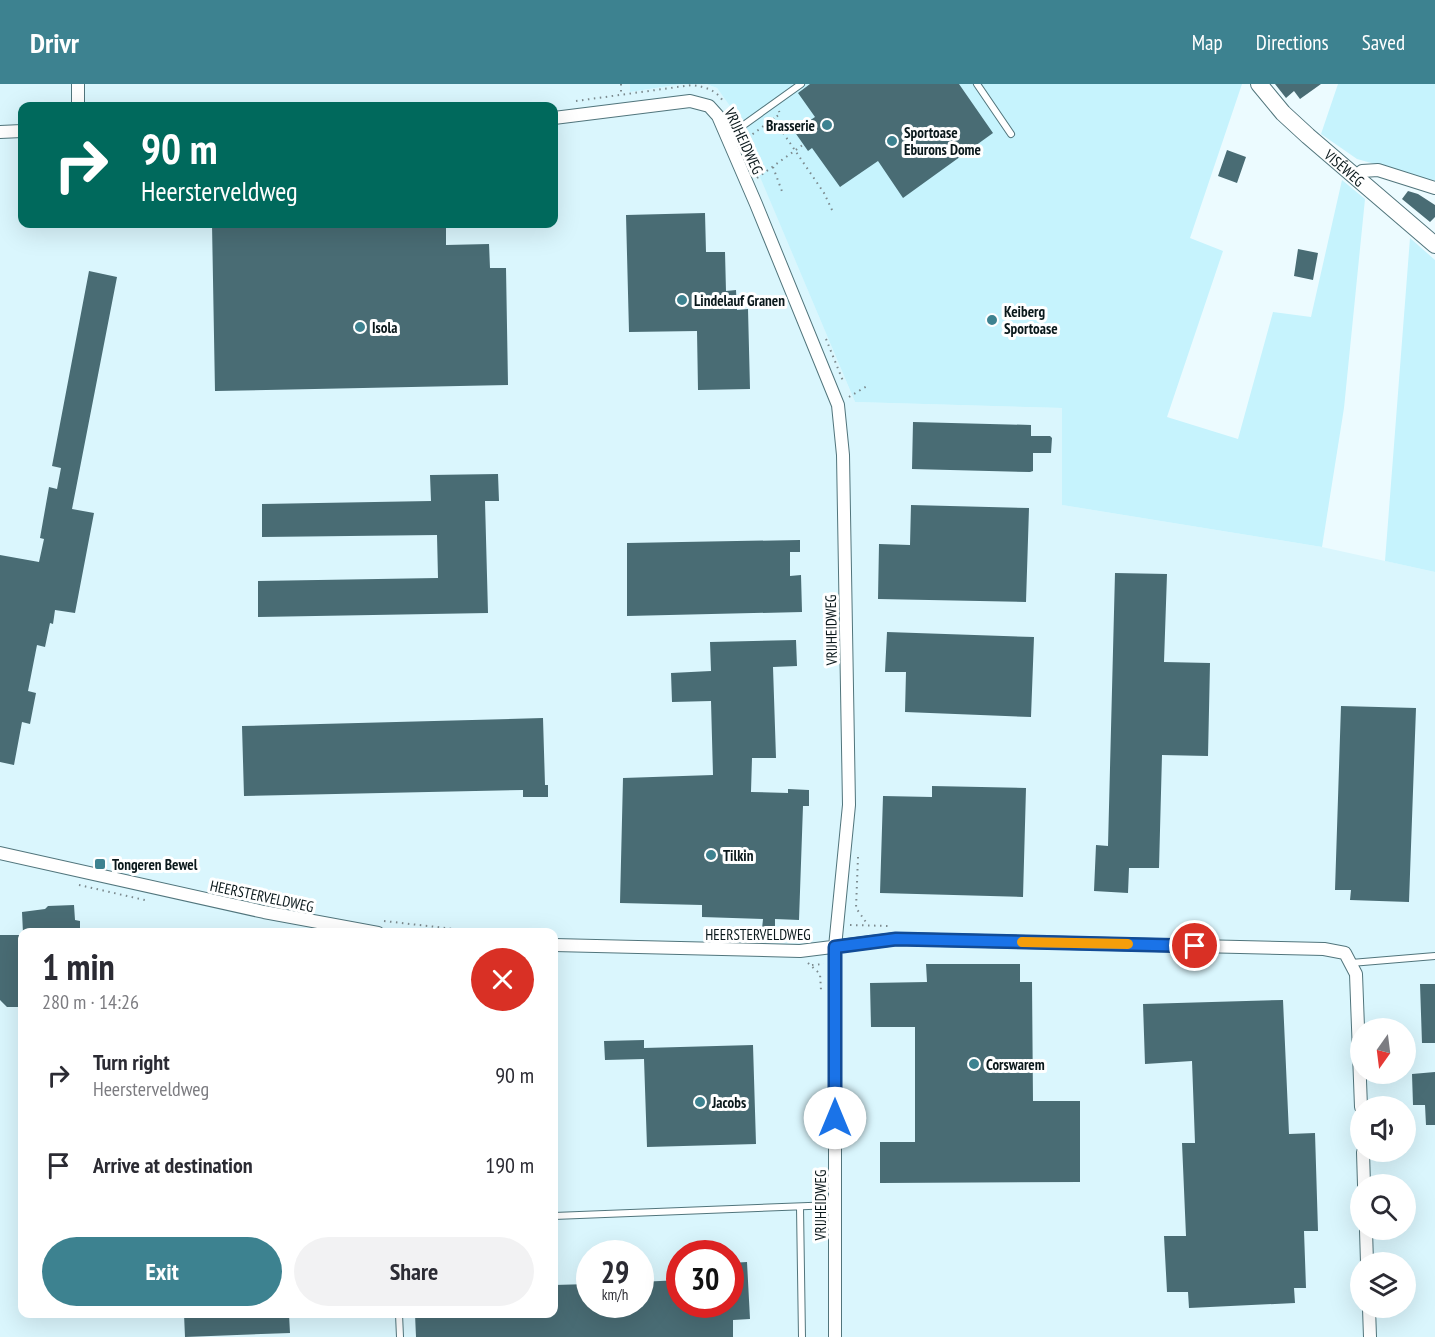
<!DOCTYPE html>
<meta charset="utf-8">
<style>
:root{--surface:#fff;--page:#f2f2f3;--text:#2b2b33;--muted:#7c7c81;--accent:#3d8290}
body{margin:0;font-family:"PT Sans Narrow",sans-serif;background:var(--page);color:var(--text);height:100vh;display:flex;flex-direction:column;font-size:22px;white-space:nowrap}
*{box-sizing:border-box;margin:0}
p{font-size:20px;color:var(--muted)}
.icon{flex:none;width:33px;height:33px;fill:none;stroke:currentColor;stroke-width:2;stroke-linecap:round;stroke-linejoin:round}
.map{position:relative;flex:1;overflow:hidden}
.panel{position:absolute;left:18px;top:844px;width:540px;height:390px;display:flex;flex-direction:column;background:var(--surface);border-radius:12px;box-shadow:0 6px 24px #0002}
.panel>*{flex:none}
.guide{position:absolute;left:18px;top:18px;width:540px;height:126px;border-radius:12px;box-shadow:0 6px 24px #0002;background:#00695c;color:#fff;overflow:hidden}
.needle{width:39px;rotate:194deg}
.buttons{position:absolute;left:1350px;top:934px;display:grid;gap:12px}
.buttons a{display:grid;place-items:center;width:66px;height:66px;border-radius:50%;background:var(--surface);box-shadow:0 6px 24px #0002;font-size:30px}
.speed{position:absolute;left:576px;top:1156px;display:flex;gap:12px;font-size:30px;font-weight:700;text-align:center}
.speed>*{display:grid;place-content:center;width:78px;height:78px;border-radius:50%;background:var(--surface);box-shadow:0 6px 24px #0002;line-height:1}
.speed small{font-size:15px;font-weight:400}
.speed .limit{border:9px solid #d22;background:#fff;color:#111}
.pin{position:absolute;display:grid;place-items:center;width:51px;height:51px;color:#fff;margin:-26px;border:3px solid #fff;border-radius:50%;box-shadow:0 2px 6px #0007}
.me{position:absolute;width:66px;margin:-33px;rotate:0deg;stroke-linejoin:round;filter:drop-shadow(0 0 4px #0008)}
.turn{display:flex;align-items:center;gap:21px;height:126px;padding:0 24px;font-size:27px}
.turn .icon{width:78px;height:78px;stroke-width:2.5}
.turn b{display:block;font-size:42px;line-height:51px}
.round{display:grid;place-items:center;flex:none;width:63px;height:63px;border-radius:32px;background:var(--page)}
.headline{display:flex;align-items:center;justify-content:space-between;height:102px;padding:0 24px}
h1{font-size:36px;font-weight:700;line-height:45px}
.primary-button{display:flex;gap:12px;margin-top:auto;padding:12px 24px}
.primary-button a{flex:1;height:69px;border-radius:36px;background:var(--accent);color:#fff;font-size:24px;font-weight:700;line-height:69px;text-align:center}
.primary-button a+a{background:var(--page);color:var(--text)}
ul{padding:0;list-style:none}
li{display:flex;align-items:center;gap:18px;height:90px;padding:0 24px}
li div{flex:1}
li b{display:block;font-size:22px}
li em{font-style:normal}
header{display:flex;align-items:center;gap:36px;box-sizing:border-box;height:84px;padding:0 30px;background:var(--accent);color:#fff}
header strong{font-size:28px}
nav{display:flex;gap:33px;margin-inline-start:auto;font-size:21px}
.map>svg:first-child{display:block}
</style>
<header>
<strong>Drivr</strong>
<nav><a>Map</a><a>Directions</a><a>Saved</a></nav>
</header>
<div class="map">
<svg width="1435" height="1253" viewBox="0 0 1435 1253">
<rect width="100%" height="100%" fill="#ecfbff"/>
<path fill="#daf6fd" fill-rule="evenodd" d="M 0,0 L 630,0 L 630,8 L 682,0 L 706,0 L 717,4 L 730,21 L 855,318 L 1062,324 L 1062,421 L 1322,463 L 1435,488 L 1435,1253 L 0,1253 ZM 22,22 L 554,22 L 554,140 L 22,140 ZM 22,849 L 554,849 L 554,1230 L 22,1230 ZM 1360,945 L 1406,945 L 1406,990 L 1360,990 ZM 1360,1023 L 1406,1023 L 1406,1068 L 1360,1068 ZM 1360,1101 L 1406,1101 L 1406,1146 L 1360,1146 ZM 590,1170 L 640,1170 L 640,1221 L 590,1221 ZM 680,1170 L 730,1170 L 730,1221 L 680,1221 ZM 1360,1179 L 1406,1179 L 1406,1224 L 1360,1224 Z"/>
<path fill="#c6f3fd" d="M 630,0 L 682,0 L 630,8 Z
M 706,0 L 1242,0 L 1190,154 L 1223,167 L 1167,333 L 1238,355 L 1273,228 L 1311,233 L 1342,96 L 1365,115 L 1344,324 L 1322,463 L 1062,421 L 1062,324 L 855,318 L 730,22 L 717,4 Z
M 1338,0 L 1435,0 L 1435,97 L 1357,75 L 1321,50 Z
M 1410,154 L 1435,176 L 1435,488 L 1385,477 Z"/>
<path fill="#496c74" d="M 810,0 L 959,0 L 993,49 L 903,114 L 878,77 L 840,103 L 812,64 L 808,67 L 794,47 L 815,33 L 798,9 Z
M 1275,0 L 1321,0 L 1300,15 L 1294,7 L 1286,14 Z
M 1227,66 L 1246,73 L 1237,99 L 1218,92 Z
M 1408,107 L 1418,110 L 1435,121 L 1435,133 L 1430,138 L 1402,115 Z
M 705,129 L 706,168 L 725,168 L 726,207 L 736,206 L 737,226 L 748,225 L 750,305 L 698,306 L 697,247 L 629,248 L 626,131 Z
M 212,140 L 446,140 L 446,161 L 489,160 L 490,184 L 506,184 L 508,301 L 215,307 Z
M 1298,165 L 1318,169 L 1313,196 L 1294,192 Z
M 89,187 L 117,193 L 72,425 L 94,429 L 75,529 L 55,526 L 53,540 L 50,539 L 45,563 L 37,561 L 28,607 L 36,609 L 30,640 L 22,638 L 14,681 L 0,678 L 0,471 L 39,478 L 44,455 L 40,454 L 49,403 L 57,405 L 61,384 L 52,382 Z
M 913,338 L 1031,341 L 1031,352 L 1050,352 L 1052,354 L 1051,369 L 1033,369 L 1033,387 L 1030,388 L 912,385 Z
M 498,390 L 499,417 L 485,417 L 488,529 L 258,533 L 258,497 L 438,494 L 437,451 L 262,453 L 262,420 L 431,417 L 430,391 Z
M 911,421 L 1029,424 L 1026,518 L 878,515 L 879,460 L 910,461 Z
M 800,456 L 800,468 L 790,468 L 790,492 L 801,491 L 802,528 L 627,532 L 627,459 Z
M 1115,489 L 1167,490 L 1164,578 L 1210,579 L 1208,672 L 1162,671 L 1159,784 L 1129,784 L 1128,809 L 1094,807 L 1096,761 L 1108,762 Z
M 887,548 L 1034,553 L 1031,633 L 905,628 L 906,588 L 885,588 Z
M 796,556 L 797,582 L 773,583 L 776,674 L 752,674 L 751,708 L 788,709 L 788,705 L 809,706 L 809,722 L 803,722 L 799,836 L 775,835 L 775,846 L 762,845 L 763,835 L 702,833 L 702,821 L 620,819 L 623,694 L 713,691 L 711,617 L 672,618 L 671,589 L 711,587 L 710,558 Z
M 1341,622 L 1416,624 L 1409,818 L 1350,816 L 1351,806 L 1335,806 Z
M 543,634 L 545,701 L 548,701 L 548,713 L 523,713 L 523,706 L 244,712 L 242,642 Z
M 932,702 L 1026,704 L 1023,813 L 880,809 L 883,712 L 932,713 Z
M 74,821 L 75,836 L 80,837 L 80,849 L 23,849 L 22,828 L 45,825 L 48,822 Z
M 0,851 L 22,851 L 22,923 L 7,923 L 0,916 Z
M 926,880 L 1020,880 L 1020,898 L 1032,898 L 1033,1017 L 1080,1017 L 1080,1098 L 880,1099 L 880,1058 L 915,1058 L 915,943 L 871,943 L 870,899 L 927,898 Z
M 1420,900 L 1435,900 L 1435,959 L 1422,959 Z
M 1283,916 L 1289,1050 L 1315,1049 L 1318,1147 L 1304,1147 L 1306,1204 L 1294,1204 L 1295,1219 L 1189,1224 L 1188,1208 L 1167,1208 L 1164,1152 L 1186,1152 L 1182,1059 L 1195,1059 L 1192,977 L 1145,980 L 1143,920 Z
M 644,956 L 644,964 L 753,961 L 756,1060 L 647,1063 L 644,975 L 605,976 L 604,957 Z
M 1435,988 L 1435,1041 L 1426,1041 L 1425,1021 L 1413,1021 L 1412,990 Z
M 747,1178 L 750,1235 L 733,1236 L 733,1253 L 416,1253 L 415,1230 L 554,1230 L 554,1201 L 590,1200 L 590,1221 L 640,1221 L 640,1198 L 680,1196 L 680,1221 L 730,1221 L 730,1179 Z
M 184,1230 L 289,1230 L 290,1249 L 185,1253 Z"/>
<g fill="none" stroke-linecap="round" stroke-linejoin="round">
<defs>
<path id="lane" d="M 977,0 L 1011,50
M 727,53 L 801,0
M 1351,879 L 1435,872
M 800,1123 L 802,1253
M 554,1132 L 835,1121
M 399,1230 L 400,1253"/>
<path id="street" d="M 78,0 L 78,22
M 554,34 L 690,17 L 709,22 L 718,32 L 756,120 L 838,321 L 843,371 L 849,721 L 835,863 L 835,1253
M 0,48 L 22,47
M 1355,93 L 1362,87 L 1378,86 L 1435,104
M 0,769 L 264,828 L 378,849
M 554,861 L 800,867 L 896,855 L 1324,865 L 1345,869 L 1356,890 L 1361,1023
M 1363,1068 L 1364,1101
M 1366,1146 L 1367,1179
M 1369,1224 L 1370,1253"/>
<g id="secondary">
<path id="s1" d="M 1259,0 L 1283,29 L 1308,52 L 1435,161"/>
</g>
</defs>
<use href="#lane" stroke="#51757c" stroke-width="8"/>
<use href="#street" stroke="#51757c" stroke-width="14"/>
<use href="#secondary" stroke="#51757c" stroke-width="18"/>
<path stroke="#7c8a8e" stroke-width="2" stroke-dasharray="1.5 4.5" stroke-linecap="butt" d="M 621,0 L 621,12
M 576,17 L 692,1 C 706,3 717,6 724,19
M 539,22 L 553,21
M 773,34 L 824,109 L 833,128
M 748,50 L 750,52 L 780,30 L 779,27
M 773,83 L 783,110
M 757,94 L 804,60
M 826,255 L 843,297
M 849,313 L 867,302
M 858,773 L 856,824 L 868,841
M 79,801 L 149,817
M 384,837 L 463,846 L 549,849
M 850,841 L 890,842
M 281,845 L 302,849
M 808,879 L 820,890 L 821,906
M 812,881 L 824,880"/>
<use href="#lane" stroke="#fff" stroke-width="6"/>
<use href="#street" stroke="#fff" stroke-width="12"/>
<use href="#secondary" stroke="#fff" stroke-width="16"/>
</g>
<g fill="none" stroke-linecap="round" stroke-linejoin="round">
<defs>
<path id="route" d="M 835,1034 L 835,863 L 896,855 L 1195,862"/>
</defs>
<use href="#route" stroke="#114b97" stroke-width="15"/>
<use href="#route" stroke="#1a73e8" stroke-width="10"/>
<path stroke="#f59e0b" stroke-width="10" d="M 1022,858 L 1128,860"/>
</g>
<g fill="#3d8290" stroke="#fff" stroke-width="2">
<circle cx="827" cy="41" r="6"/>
<circle cx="892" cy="57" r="6"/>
<circle cx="682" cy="216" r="6"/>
<circle cx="992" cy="236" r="6"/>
<circle cx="360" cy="243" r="6"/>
<circle cx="711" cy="771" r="6"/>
<rect x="94" y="774" width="12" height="12" rx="3"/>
<circle cx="974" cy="980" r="6"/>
<circle cx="700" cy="1018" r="6"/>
</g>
<g text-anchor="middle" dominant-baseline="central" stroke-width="6" stroke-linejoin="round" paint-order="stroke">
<g font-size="15" font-weight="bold" fill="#0a181b" stroke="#fff" text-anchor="start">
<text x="815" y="41" text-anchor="end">Brasserie</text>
<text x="904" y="48">Sportoase<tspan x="904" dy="17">Eburons Dome</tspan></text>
<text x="694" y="216">Lindelauf Granen</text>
<text x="1004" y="227">Keiberg<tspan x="1004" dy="17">Sportoase</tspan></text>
<text x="372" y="243">Isola</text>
<text x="723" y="771">Tilkin</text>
<text x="112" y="780">Tongeren Bewel</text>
<text x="986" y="980">Corswarem</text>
<text x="712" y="1018">Jacobs</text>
</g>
<g font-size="15" fill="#0a181b" stroke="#fff">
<text transform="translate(744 57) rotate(65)">VRIJHEIDWEG</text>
<text stroke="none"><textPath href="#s1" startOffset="120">VISÉWEG</textPath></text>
<text transform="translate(831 546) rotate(-91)">VRIJHEIDWEG</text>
<text transform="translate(262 812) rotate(12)">HEERSTERVELDWEG</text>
<text x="758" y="850">HEERSTERVELDWEG</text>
<text transform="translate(820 1121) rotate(-90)">VRIJHEIDWEG</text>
</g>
</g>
</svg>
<div class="buttons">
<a><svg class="needle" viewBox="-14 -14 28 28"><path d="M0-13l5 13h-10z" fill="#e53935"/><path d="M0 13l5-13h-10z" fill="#7c7c81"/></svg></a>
<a><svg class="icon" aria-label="sound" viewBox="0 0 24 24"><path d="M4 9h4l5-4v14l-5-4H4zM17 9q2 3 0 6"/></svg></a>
<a><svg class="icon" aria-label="search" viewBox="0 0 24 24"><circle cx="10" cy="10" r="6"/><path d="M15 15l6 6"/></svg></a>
<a><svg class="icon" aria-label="layers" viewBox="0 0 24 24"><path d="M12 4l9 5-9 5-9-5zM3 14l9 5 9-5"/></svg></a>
</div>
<div class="speed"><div>29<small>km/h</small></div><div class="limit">30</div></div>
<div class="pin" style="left:1195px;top:862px;background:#d93025"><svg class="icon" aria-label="arrive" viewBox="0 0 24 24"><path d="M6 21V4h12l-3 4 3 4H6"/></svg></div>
<svg class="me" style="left:835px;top:1034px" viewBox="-20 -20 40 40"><circle r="19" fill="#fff"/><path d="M0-13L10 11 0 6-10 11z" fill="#1a73e8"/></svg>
<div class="guide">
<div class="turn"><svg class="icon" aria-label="right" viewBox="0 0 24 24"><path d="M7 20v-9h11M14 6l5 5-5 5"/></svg><div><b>90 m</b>Heersterveldweg</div></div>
</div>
<section class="panel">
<div class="headline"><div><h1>1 min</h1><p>280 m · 14:26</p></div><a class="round" style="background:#d93025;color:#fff"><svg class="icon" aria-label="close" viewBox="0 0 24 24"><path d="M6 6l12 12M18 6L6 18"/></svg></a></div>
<ul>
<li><svg class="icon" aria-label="right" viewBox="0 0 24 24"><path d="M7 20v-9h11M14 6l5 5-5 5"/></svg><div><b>Turn right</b><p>Heersterveldweg</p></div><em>90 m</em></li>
<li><svg class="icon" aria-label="arrive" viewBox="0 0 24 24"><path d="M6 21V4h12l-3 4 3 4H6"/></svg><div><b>Arrive at destination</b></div><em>190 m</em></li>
</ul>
<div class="primary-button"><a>Exit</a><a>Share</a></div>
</section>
</div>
